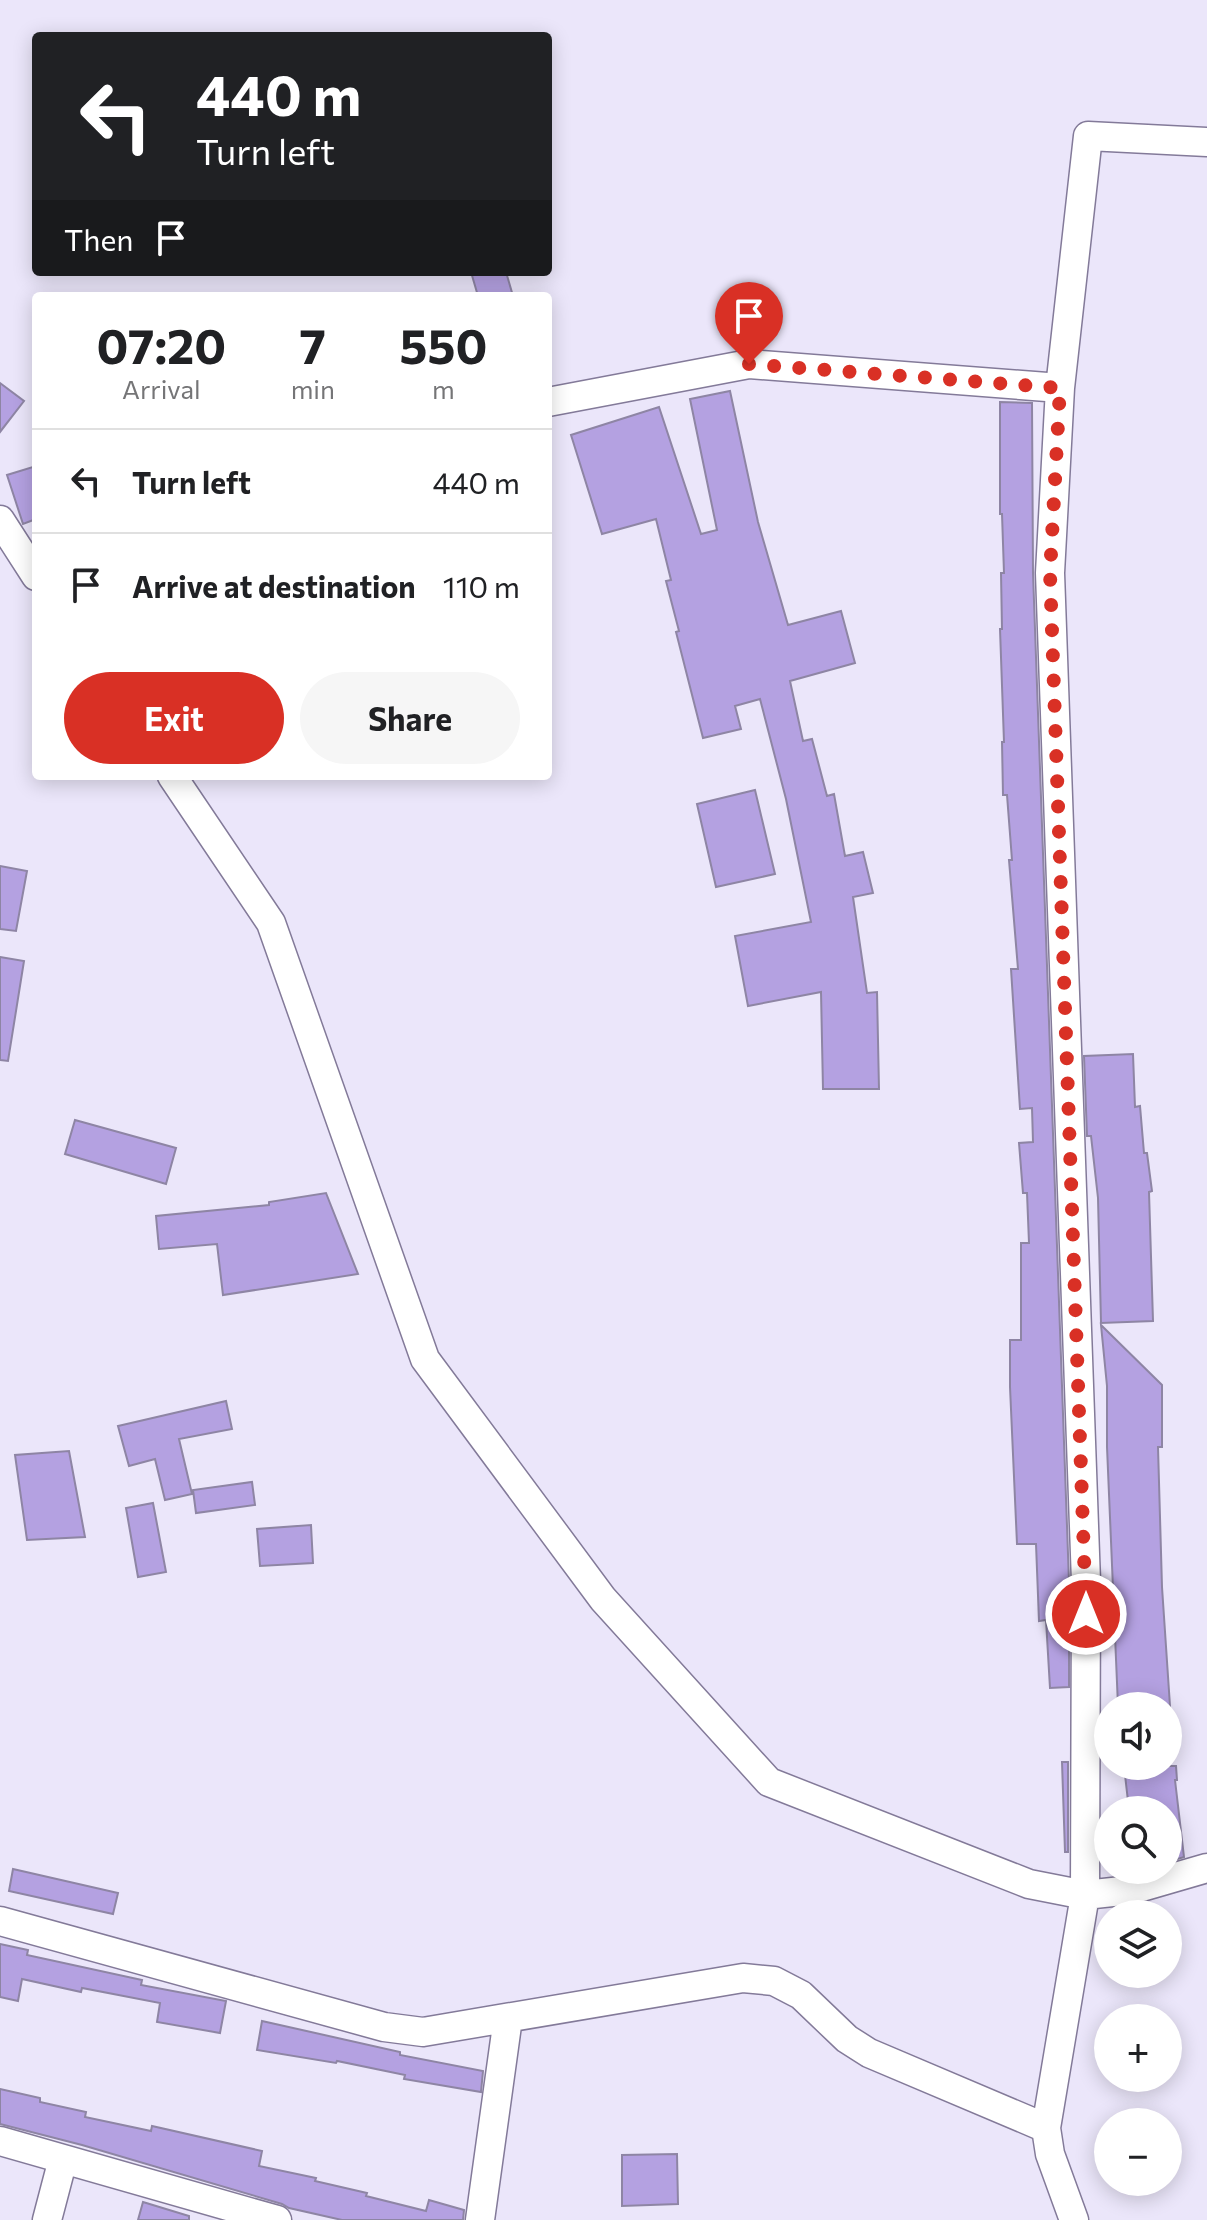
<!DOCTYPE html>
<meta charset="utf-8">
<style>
:root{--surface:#fff;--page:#f6f6f6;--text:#202124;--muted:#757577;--line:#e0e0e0;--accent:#d93025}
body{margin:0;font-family:Commissioner,sans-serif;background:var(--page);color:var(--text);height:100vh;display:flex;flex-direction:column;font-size:30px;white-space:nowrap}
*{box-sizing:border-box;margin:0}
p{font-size:26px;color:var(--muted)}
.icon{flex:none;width:44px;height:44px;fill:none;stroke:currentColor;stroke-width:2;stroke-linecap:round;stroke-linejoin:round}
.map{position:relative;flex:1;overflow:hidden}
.sheet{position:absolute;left:32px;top:292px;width:520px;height:488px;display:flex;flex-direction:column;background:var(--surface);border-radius:8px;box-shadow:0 4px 20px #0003}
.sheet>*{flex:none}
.hud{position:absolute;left:32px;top:32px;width:520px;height:244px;border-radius:8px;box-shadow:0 4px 20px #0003;background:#202124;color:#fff;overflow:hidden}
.buttons{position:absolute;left:1094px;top:1692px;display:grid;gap:16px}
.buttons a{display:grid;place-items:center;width:88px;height:88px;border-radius:50%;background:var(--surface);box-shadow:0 4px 20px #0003;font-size:40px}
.pin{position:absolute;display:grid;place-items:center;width:68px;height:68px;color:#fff;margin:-82px -34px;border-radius:50% 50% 50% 0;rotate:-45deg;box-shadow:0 0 8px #0007}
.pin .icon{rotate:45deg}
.me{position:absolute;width:88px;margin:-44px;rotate:0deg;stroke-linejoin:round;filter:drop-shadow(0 0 6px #0008)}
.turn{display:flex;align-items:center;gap:28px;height:168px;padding:0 32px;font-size:36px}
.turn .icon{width:104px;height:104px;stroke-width:2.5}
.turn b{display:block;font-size:56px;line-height:68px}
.then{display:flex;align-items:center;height:76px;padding:0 32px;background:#0003;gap:16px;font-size:30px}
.eta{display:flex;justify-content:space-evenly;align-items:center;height:136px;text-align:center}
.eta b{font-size:48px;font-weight:700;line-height:56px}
.action{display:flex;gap:16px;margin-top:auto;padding:16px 32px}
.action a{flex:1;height:92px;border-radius:48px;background:var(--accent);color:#fff;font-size:32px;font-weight:700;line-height:92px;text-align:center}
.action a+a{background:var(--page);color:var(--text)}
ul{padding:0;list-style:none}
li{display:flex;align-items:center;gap:24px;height:104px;padding:0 32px;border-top:2px solid var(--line)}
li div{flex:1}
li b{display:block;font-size:30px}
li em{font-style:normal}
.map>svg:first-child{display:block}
</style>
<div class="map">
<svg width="1207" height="2220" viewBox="0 0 1207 2220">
<rect width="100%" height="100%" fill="#ebe6fa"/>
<path fill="#b4a1e1" stroke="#8e85a4" stroke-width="2" d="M 471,272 L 506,272 L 513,296 L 478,296 Z
M 0,383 L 24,401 L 0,432 Z
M 730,391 L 758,522 L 788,625 L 841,611 L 855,663 L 790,681 L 803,741 L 812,739 L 827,796 L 834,794 L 845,856 L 863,852 L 873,893 L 853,897 L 867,993 L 877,992 L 879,1089 L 823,1089 L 821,992 L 748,1006 L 735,936 L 811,922 L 786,799 L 760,699 L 735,706 L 741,729 L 703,738 L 676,632 L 679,631 L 666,581 L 671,580 L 656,519 L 602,534 L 571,435 L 659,407 L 701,534 L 717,530 L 690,399 Z
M 1000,402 L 1032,403 L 1033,573 L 1069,1582 L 1069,1687 L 1050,1688 L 1046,1620 L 1039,1621 L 1036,1544 L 1017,1544 L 1010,1387 L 1010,1340 L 1021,1340 L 1021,1243 L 1029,1243 L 1027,1193 L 1023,1193 L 1019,1143 L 1033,1142 L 1032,1108 L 1020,1109 L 1011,969 L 1018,969 L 1009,860 L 1012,860 L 1007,795 L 1003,795 L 1002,742 L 1004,742 L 1000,629 L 1002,629 L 1001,573 L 1004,573 L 1002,514 L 1000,514 Z
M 36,466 L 36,519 L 23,524 L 7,475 Z
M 755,790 L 775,874 L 716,887 L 697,804 Z
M 0,866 L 27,871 L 16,931 L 0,929 Z
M 0,957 L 24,961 L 8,1061 L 0,1060 Z
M 1133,1054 L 1135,1107 L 1140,1106 L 1144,1153 L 1147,1153 L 1152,1191 L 1149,1192 L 1153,1321 L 1101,1323 L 1098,1198 L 1091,1136 L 1087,1136 L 1084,1056 Z
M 75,1120 L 176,1148 L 166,1184 L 65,1154 Z
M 326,1193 L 358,1274 L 223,1295 L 217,1244 L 159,1249 L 156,1216 L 269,1205 L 269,1202 Z
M 1101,1325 L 1162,1385 L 1162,1447 L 1158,1447 L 1162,1587 L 1170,1706 L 1118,1706 L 1107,1447 L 1107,1386 Z
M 226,1401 L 232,1429 L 179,1439 L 192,1494 L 165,1500 L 155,1459 L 129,1466 L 118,1426 Z
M 69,1451 L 85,1537 L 27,1540 L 15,1455 Z
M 252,1482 L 255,1505 L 196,1513 L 193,1490 Z
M 153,1503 L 166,1572 L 138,1577 L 126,1508 Z
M 311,1525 L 313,1563 L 260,1566 L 257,1529 Z
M 1062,1762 L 1068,1762 L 1068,1852 L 1065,1852 Z
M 1124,1766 L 1176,1766 L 1177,1780 L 1175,1780 L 1184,1857 L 1168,1862 L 1168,1810 L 1129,1810 Z
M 13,1869 L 118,1893 L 113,1914 L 9,1891 Z
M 0,1944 L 28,1950 L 27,1955 L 142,1980 L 141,1985 L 226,2001 L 220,2033 L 157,2022 L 160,2003 L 82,1988 L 81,1992 L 22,1979 L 18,2001 L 0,1997 Z
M 262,2021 L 400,2052 L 400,2055 L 483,2071 L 481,2092 L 404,2079 L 405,2075 L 337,2061 L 336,2063 L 257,2050 Z
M 0,2089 L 40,2098 L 40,2102 L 86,2112 L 85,2117 L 151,2131 L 152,2126 L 262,2151 L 259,2166 L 316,2178 L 315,2181 L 367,2193 L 366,2196 L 426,2211 L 429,2200 L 464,2210 L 463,2220 L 342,2220 L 289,2208 L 282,2204 L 82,2145 L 0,2124 Z
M 677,2154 L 678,2204 L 622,2206 L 622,2155 Z
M 143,2202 L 189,2216 L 189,2220 L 138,2220 Z"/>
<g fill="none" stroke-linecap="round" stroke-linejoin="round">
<defs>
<path id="minor" d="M 548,402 L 749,364 L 1060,388
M 0,520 L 36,576
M 172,776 L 271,923 L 425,1359 L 603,1599 L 769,1782 L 1029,1884 L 1085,1895 L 1131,1890 L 1207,1868
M 0,1921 L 384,2027 L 423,2032 L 743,1978 L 774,1981 L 801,1995 L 847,2039 L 869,2053 L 1046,2128
M 0,2141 L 277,2220
M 47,2220 L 63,2159
M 480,2220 L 508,2018
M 1074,2220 L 1050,2154 L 1046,2128 L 1085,1895 L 1086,1582 L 1050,573 L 1060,388 L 1088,136 L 1207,142"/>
</defs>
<use href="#minor" stroke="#837a99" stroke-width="31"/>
<use href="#minor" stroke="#fff" stroke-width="28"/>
</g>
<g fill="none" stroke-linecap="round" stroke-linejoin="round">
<path stroke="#d93025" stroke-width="14" stroke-dasharray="0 25.2" d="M 749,364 L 1060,388 L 1050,573 L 1086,1614"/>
</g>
</svg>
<div class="buttons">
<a><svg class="icon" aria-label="sound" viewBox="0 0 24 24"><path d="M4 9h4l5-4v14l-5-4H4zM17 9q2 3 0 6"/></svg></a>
<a><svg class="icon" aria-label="search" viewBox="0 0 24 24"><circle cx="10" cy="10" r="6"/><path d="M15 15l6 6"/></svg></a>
<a><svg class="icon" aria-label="layers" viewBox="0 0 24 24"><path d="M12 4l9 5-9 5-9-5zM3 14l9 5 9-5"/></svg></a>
<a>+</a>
<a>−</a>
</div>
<div class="pin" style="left:749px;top:364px;background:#d93025"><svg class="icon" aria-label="arrive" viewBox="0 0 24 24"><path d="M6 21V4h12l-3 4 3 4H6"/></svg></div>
<svg class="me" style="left:1086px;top:1614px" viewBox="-20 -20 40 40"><circle r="17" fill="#d93025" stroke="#fff" stroke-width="3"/><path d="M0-11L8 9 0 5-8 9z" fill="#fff"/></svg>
<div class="hud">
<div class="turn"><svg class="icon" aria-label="left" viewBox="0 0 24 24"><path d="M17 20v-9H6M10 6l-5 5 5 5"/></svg><div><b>440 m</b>Turn left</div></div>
<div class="then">Then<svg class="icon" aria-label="arrive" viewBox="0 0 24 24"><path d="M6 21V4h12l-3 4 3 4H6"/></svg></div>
</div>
<section class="sheet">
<div class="eta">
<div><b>07:20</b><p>Arrival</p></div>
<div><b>7</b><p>min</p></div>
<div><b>550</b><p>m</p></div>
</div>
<ul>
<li><svg class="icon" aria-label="left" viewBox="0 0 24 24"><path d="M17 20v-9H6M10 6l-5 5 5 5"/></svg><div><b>Turn left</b></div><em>440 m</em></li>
<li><svg class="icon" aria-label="arrive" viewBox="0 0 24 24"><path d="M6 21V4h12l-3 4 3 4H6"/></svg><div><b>Arrive at destination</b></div><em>110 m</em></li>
</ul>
<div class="action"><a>Exit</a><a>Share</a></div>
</section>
</div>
